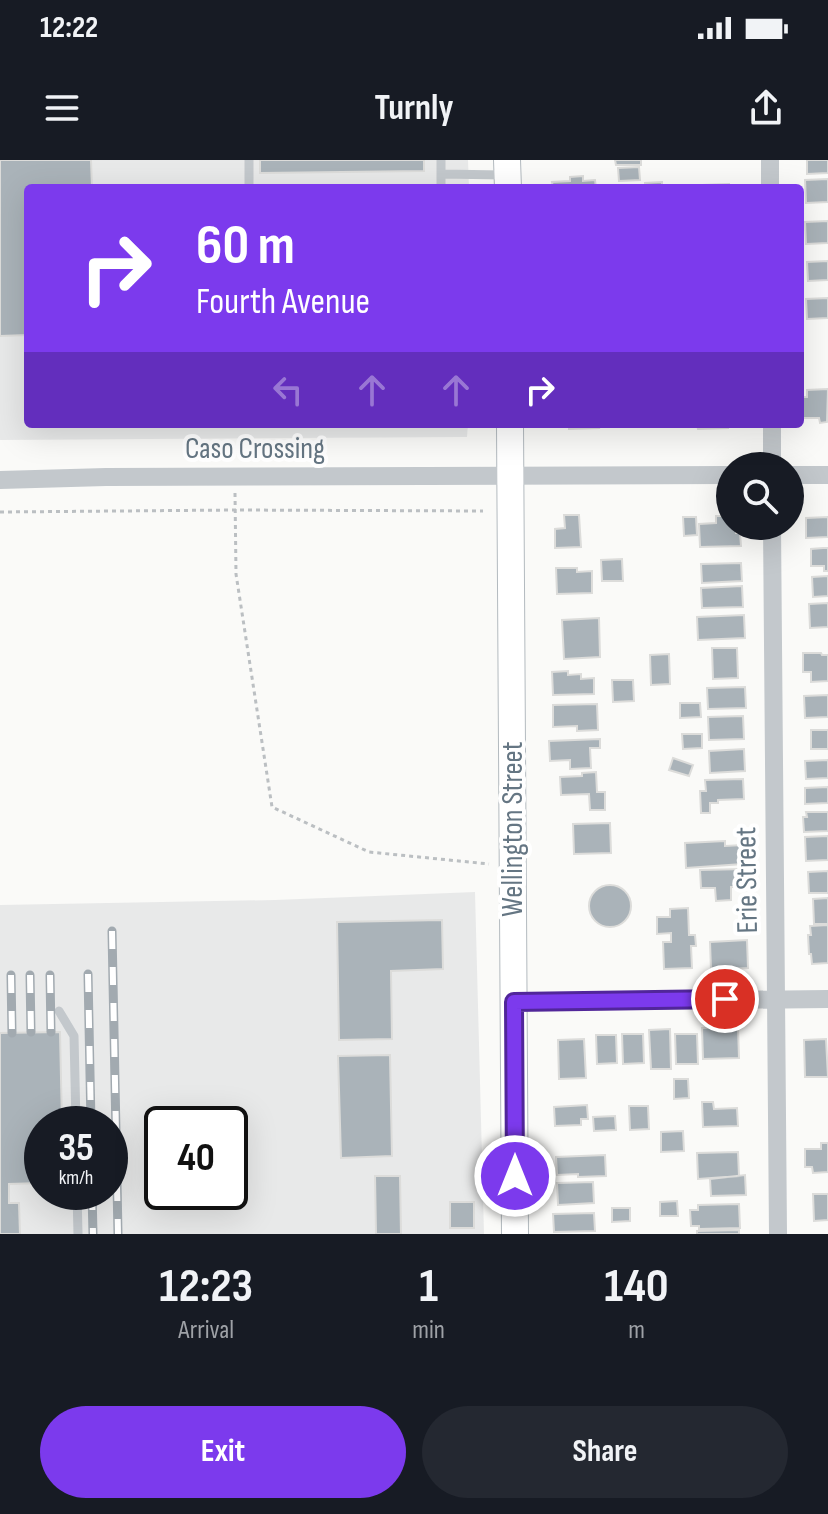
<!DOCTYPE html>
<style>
:root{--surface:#171b24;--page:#242831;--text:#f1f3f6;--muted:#9ea1a6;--accent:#7c3aed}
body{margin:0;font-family:"Sofia Sans Condensed",sans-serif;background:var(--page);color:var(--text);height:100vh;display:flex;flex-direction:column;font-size:30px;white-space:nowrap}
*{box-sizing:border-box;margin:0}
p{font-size:26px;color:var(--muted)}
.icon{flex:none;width:44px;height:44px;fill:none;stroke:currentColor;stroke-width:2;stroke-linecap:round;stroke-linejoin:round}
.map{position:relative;height:1074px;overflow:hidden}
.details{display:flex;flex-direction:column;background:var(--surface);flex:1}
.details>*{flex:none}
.top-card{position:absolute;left:24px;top:24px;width:780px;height:244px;border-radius:8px;box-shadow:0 8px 32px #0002;background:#7c3aed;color:#fff;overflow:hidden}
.buttons{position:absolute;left:716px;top:292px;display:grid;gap:16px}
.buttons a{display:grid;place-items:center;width:88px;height:88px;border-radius:50%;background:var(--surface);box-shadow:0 8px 32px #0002;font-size:40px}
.speed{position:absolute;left:24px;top:946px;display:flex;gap:16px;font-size:40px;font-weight:700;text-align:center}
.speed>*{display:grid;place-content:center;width:104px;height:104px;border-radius:50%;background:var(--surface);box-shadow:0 8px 32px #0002;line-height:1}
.speed small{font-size:20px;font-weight:400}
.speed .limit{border:4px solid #111;border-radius:12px;background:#fff;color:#111}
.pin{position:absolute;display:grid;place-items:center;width:68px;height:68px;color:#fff;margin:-34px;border:4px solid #fff;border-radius:50%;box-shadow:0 2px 8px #0007}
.me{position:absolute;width:88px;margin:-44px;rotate:0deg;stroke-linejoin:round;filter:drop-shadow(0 0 6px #0008)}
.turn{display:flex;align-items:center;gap:28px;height:168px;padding:0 40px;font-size:36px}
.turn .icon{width:104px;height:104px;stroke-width:2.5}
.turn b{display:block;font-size:56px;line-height:68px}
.lanes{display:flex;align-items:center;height:76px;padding:0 40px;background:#0003;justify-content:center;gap:40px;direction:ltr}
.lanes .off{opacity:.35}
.eta{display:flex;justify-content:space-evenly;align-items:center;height:136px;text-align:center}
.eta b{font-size:48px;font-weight:700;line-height:56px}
.action{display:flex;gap:16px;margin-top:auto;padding:16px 40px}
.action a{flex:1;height:92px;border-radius:48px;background:var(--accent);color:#fff;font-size:32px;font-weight:700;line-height:92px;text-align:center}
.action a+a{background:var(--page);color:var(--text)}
.status{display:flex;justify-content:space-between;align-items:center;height:56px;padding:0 40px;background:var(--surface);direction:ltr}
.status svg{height:22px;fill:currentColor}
header{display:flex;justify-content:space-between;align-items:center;height:104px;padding:0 40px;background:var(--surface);font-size:36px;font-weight:700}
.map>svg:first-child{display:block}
</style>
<div class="status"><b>12:22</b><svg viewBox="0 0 49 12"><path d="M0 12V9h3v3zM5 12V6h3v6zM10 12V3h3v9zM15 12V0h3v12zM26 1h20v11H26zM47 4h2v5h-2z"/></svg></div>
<header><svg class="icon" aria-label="menu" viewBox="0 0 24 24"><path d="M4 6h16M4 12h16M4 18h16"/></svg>Turnly<svg class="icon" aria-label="share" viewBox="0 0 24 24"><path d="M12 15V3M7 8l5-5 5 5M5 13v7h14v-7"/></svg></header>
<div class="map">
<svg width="828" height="1074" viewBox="0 0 828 1074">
<rect width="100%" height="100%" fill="#fafaf8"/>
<path fill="#e8e9e9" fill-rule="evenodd" d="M 0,0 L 468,0 L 469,28 L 28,28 L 28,264 L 468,264 L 467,277 L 0,280 Z
M 475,732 L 484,1074 L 0,1074 L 0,745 L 275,740 ZM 42,964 L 110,964 L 110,1032 L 42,1032 ZM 162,964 L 230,964 L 230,1032 L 162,1032 Z"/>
<path fill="#aab3b9" stroke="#dcdcda" stroke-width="2" d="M 0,0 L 91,0 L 92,28 L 28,28 L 28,175 L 0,176 Z
M 260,0 L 424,0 L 424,11 L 260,13 Z
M 615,0 L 641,0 L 641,5 L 616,5 Z
M 807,0 L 828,0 L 828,13 L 807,14 Z
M 639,7 L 640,20 L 619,21 L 618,8 Z
M 583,16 L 583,21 L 595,20 L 596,28 L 553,28 L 552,22 L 570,21 L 570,17 Z
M 828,19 L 828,42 L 806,43 L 805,20 Z
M 662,22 L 662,28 L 645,28 L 645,23 Z
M 729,24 L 729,28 L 703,28 L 703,25 Z
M 828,61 L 828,83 L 806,84 L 805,62 Z
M 828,101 L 828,120 L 808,121 L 807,102 Z
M 828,138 L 828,158 L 807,159 L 806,139 Z
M 828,229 L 827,262 L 820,263 L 819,258 L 802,258 L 802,237 L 807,237 L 807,230 Z
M 569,264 L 598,264 L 599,268 L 569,269 Z
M 697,264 L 728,264 L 728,268 L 698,269 Z
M 564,355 L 579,355 L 581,387 L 555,388 L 555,369 L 565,368 Z
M 716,356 L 730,356 L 730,366 L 736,366 L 736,373 L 740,373 L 741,386 L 700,387 L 699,364 L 716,363 Z
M 683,357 L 696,357 L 697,375 L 684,376 Z
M 828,357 L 828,377 L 806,378 L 806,358 Z
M 823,388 L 828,388 L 828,411 L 824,411 L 824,406 L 811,406 L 811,389 Z
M 622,399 L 623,421 L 602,421 L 601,400 Z
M 741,403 L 742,421 L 702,423 L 701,404 Z
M 556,408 L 577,408 L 577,412 L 592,411 L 592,433 L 557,434 Z
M 828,416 L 828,436 L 813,437 L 812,417 Z
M 742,426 L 743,447 L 702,448 L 701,428 Z
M 828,443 L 828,467 L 810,468 L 809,444 Z
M 744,455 L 745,478 L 698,480 L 697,457 Z
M 599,458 L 600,497 L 564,499 L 562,460 Z
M 712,488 L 737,488 L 738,518 L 713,519 Z
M 803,493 L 821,493 L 822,495 L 828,495 L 828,521 L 811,522 L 811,512 L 803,512 Z
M 669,494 L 670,524 L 651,525 L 650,495 Z
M 568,511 L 568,515 L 581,514 L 581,519 L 594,518 L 594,534 L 553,535 L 552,512 Z
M 612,520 L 633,520 L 634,541 L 613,542 Z
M 745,527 L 746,548 L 708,549 L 707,528 Z
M 828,535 L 828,557 L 805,558 L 804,536 Z
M 680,543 L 700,543 L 701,557 L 680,558 Z
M 597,544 L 598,570 L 577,571 L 577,566 L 553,567 L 553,545 Z
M 743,556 L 744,579 L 709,580 L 708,557 Z
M 811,570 L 828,570 L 828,589 L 811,589 Z
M 682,574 L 702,574 L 702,588 L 683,589 Z
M 600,579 L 600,588 L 590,588 L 591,608 L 570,609 L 570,600 L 550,601 L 549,581 Z
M 744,589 L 745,611 L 710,613 L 709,591 Z
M 673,598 L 693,605 L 689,616 L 669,610 Z
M 828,600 L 828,618 L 806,619 L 805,601 Z
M 596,612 L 597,632 L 605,632 L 605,650 L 590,650 L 589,634 L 561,635 L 560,617 L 582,616 L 582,613 Z
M 743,619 L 744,639 L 718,640 L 718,643 L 710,643 L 710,653 L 701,653 L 700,631 L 706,631 L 705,620 Z
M 828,627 L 828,643 L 805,644 L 805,628 Z
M 806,652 L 828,652 L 828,671 L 804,672 L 803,657 L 807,657 Z
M 610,663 L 611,693 L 574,694 L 573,664 Z
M 828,676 L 828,700 L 806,701 L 805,677 Z
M 725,681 L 725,686 L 743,685 L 743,704 L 686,708 L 685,683 Z
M 745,709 L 745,727 L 731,727 L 731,740 L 716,741 L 715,728 L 701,728 L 700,710 Z
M 828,711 L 828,733 L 809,733 L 808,712 Z
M589 746a21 21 0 1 1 42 0a21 21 0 1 1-42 0Z
M 828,738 L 828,764 L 814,764 L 813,739 Z
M 688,748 L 689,775 L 695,775 L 696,786 L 691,786 L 692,808 L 664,809 L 663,782 L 671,782 L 671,773 L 657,774 L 657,757 L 670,757 L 670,749 Z
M 442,760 L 443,809 L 391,811 L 392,879 L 339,880 L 337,762 Z
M 828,765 L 828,803 L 812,804 L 811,794 L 809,794 L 808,775 L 811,775 L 810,766 Z
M 747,780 L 748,808 L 711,810 L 710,782 Z
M 738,867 L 739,898 L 703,899 L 702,868 Z
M 670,869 L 671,909 L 651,909 L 649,870 Z
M 60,872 L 62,964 L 42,964 L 42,1023 L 9,1024 L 9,1043 L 19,1043 L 20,1074 L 0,1074 L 0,873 Z
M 622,874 L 643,874 L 644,903 L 623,904 Z
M 675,874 L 697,874 L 698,904 L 676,904 Z
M 596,875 L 616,875 L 617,903 L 597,904 Z
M 584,879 L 586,918 L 559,919 L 558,880 Z
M 826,879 L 828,917 L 805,917 L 804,880 Z
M 390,895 L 392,996 L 341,998 L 338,896 Z
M 674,919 L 688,919 L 689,938 L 674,939 Z
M 702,942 L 713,942 L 714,949 L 737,948 L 738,966 L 703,967 Z
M 587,945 L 588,959 L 581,959 L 581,965 L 555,966 L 554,947 Z
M 629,946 L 648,946 L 649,969 L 630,970 Z
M 615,956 L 616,970 L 594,971 L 593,957 Z
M 683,971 L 684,991 L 661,992 L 661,972 Z
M 821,983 L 828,983 L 828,1012 L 813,1013 L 812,1007 L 805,1007 L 805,989 L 821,989 Z
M 738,992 L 739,1016 L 698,1019 L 697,993 Z
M 605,995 L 606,1016 L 578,1017 L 578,1014 L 557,1015 L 556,997 Z
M 745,1015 L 746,1035 L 711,1036 L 710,1019 Z
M 375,1016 L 400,1016 L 401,1074 L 376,1074 Z
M 593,1022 L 594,1043 L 558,1045 L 557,1023 Z
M 813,1034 L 828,1034 L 828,1060 L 814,1061 Z
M 677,1041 L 678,1056 L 660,1056 L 660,1042 Z
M 450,1042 L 474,1042 L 474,1068 L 450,1068 Z
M 739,1044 L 740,1068 L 699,1069 L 699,1066 L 691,1066 L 690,1050 L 698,1050 L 698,1045 Z
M 612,1048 L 630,1048 L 630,1061 L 612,1062 Z
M 594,1053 L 595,1071 L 554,1072 L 553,1054 Z
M 739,1070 L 739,1074 L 697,1074 L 697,1071 Z"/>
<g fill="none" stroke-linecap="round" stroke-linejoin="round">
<defs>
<path id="secondary" d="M 507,0 L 508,28
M 510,264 L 515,1074"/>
</defs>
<use href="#secondary" stroke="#b3babf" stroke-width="28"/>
<path stroke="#bbbfc2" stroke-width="3" stroke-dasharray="4 4" stroke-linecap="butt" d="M 235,333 L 236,414 L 272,647 L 369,692 L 489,704
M 0,352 L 235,350 L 483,351"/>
<path stroke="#c3c8cc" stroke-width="9" d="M 249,0 L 249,28
M 441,0 L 441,14
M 441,28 L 441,14 L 504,15
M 59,851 L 74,876 L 76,964
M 77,1032 L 78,1074"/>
<path stroke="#c3c8cc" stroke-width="18" d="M 770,0 L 770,28
M 772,264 L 772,306
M 790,315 L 828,315
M 0,320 L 106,317 L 730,315
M 772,366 L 778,1074
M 514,842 L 828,839"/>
<use href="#secondary" stroke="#fff" stroke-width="26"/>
<defs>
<path id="rail" d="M 112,771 L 118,1074
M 88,814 L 91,964
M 11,815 L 12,873
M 30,815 L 31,872
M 50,815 L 51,872
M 92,1032 L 93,1074"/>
</defs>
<use href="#rail" stroke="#a2aab0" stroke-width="9"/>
<use href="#rail" stroke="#fff" stroke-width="6" stroke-dasharray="18" stroke-linecap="butt"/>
</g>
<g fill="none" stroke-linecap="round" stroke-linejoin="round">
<defs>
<path id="route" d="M 515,1016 L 514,842 L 725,839"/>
</defs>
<use href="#route" stroke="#51269a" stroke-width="20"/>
<use href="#route" stroke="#7c3aed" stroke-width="14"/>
</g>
<g text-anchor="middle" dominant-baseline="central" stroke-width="8" stroke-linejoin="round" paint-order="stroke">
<g font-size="30" fill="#657683" stroke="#fff">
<text x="255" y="289">Caso Crossing</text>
<text transform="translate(513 669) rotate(-90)">Wellington Street</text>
<text transform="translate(747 720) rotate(-91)">Erie Street</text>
</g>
</g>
</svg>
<div class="buttons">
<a><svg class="icon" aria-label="search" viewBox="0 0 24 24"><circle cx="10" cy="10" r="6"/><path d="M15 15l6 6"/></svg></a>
</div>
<div class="speed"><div>35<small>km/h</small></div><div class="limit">40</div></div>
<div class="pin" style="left:725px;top:839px;background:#d93025"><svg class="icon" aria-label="arrive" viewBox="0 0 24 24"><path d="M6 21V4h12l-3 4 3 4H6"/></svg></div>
<svg class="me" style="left:515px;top:1016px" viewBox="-20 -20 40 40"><circle r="17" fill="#7c3aed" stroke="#fff" stroke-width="3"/><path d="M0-11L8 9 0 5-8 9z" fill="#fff"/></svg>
<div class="top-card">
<div class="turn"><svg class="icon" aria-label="right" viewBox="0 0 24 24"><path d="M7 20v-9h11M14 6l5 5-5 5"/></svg><div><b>60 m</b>Fourth Avenue</div></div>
<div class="lanes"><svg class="icon off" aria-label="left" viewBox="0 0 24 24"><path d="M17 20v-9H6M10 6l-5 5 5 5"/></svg><svg class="icon off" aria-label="ahead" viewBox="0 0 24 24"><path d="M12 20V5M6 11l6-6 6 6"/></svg><svg class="icon off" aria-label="ahead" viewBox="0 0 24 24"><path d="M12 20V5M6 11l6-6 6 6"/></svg><svg class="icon" aria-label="right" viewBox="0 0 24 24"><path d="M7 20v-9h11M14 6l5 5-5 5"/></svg></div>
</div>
</div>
<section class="details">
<div class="eta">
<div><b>12:23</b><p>Arrival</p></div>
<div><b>1</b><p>min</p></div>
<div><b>140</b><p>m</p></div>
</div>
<div class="action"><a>Exit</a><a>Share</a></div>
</section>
